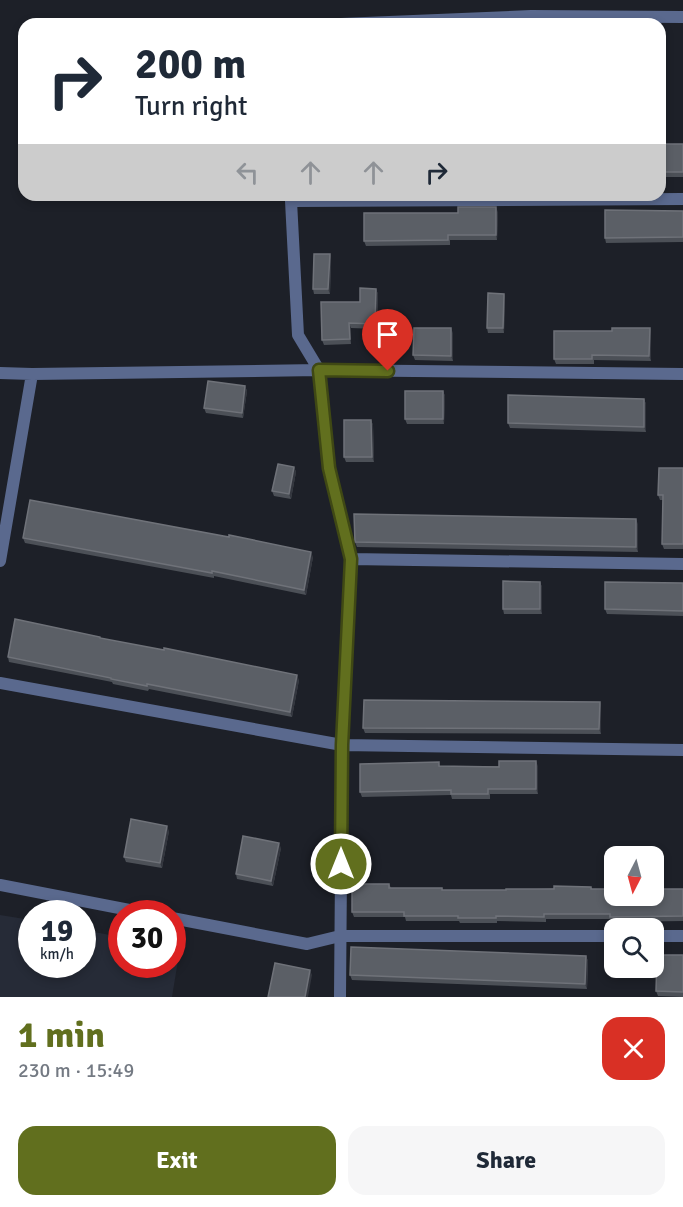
<!DOCTYPE html>
<meta charset="utf-8">
<style>
:root{--surface:#fff;--page:#f6f6f7;--text:#1f2937;--muted:#747a83;--accent:#616f1e}
body{margin:0;font-family:Signika,sans-serif;background:var(--page);color:var(--text);height:100vh;display:flex;flex-direction:column;font-size:22px;white-space:nowrap}
*{box-sizing:border-box;margin:0}
p{font-size:20px;color:var(--muted)}
.icon{flex:none;width:33px;height:33px;fill:none;stroke:currentColor;stroke-width:2;stroke-linecap:round;stroke-linejoin:round}
.map{position:relative;height:997px;overflow:hidden}
.drawer{display:flex;flex-direction:column;background:var(--surface);flex:1}
.drawer>*{flex:none}
.guide{position:absolute;left:18px;top:18px;width:648px;height:183px;border-radius:18px;box-shadow:0 3px 9px #0003;background:#fff;color:var(--text);overflow:hidden}
.needle{width:39px;rotate:186deg}
.buttons{position:absolute;left:604px;top:846px;display:grid;gap:12px}
.buttons a{display:grid;place-items:center;width:60px;height:60px;border-radius:12px;background:var(--surface);box-shadow:0 3px 9px #0003;font-size:30px}
.speed{position:absolute;left:18px;top:900px;display:flex;gap:12px;font-size:30px;font-weight:700;text-align:center}
.speed>*{display:grid;place-content:center;width:78px;height:78px;border-radius:50%;background:var(--surface);box-shadow:0 3px 9px #0003;line-height:1}
.speed small{font-size:15px;font-weight:400}
.speed .limit{border:9px solid #d22;background:#fff;color:#111}
.pin{position:absolute;display:grid;place-items:center;width:51px;height:51px;color:#fff;margin:-62px -26px;border-radius:50% 50% 50% 0;rotate:-45deg;box-shadow:0 0 6px #0007}
.pin .icon{rotate:45deg}
.me{position:absolute;width:66px;margin:-33px;rotate:0deg;stroke-linejoin:round;filter:drop-shadow(0 0 4px #0008)}
.turn{display:flex;align-items:center;gap:21px;height:126px;padding:0 18px;font-size:27px}
.turn .icon{width:78px;height:78px;stroke-width:2.5}
.turn b{display:block;font-size:42px;line-height:51px}
.lanes{display:flex;align-items:center;height:57px;padding:0 18px;background:#0003;justify-content:center;gap:30px;direction:ltr}
.lanes .off{opacity:.35}
.round{display:grid;place-items:center;flex:none;width:63px;height:63px;border-radius:18px;background:var(--page)}
.summary{display:flex;align-items:center;justify-content:space-between;height:102px;padding:0 18px}
h1{font-size:36px;font-weight:800;line-height:45px;color:var(--accent)}
.action{display:flex;gap:12px;margin-top:auto;padding:12px 18px}
.action a{flex:1;height:69px;border-radius:18px;background:var(--accent);color:#fff;font-size:24px;font-weight:800;line-height:69px;text-align:center}
.action a+a{background:var(--page);color:var(--text)}
.map>svg:first-child{display:block}
</style>
<div class="map">
<svg width="683" height="997" viewBox="0 0 683 997">
<rect width="100%" height="100%" fill="#1d2028"/>
<path fill="#262b37" d="M 0,915 L 31,920 L 32,964 L 82,964 L 83,930 L 121,937 L 122,964 L 172,964 L 173,947 L 180,948 L 172,997 L 0,997 Z"/>
<g fill="none" stroke-linecap="round" stroke-linejoin="round">
<path stroke="#5a698e" stroke-width="12" d="M 341,24 L 531,16 L 683,17
M 295,195 L 291,201 L 298,335 L 319,370 L 329,468 L 351,559 L 342,745 L 340,997
M 291,201 L 683,199
M 0,373 L 32,374 L 319,370 L 683,374
M 351,559 L 683,564
M 0,561 L 32,374
M 0,683 L 342,745 L 683,750
M 0,885 L 150,914
M 172,918 L 307,944 L 340,936 L 615,936
M 654,936 L 683,936"/>
</g>
<path fill="#4c5057" d="M 660,144 L 683,144 L 683,177 L 660,177 Z
M 683,211 L 683,242 L 606,243 L 605,238 Z
M 498,212 L 497,240 L 450,240 L 450,245 L 366,246 L 364,241 Z
M 330,254 L 331,259 L 330,294 L 314,294 L 313,289 Z
M 376,289 L 378,294 L 377,329 L 351,328 L 351,344 L 324,345 L 322,340 L 360,302 Z
M 504,294 L 505,299 L 504,333 L 488,333 L 487,328 Z
M 650,328 L 651,333 L 651,361 L 594,360 L 594,364 L 556,364 L 554,359 Z
M 453,333 L 453,361 L 415,360 L 413,355 Z
M 245,386 L 247,391 L 243,418 L 206,413 L 204,408 Z
M 443,391 L 445,396 L 444,424 L 407,424 L 405,419 Z
M 644,399 L 646,404 L 646,432 L 510,428 L 508,423 Z
M 371,420 L 373,425 L 374,462 L 346,462 L 344,457 Z
M 294,467 L 296,472 L 291,499 L 274,496 L 272,491 Z
M 683,468 L 683,549 L 664,549 L 662,544 L 663,500 L 660,500 L 658,495 Z
M 638,524 L 638,552 L 357,547 L 355,542 Z
M 23,538 L 313,557 L 306,595 L 214,576 L 214,578 L 25,543 Z
M 540,582 L 542,587 L 542,614 L 504,614 L 503,609 Z
M 683,583 L 683,616 L 607,614 L 605,609 Z
M 101,638 L 299,680 L 292,717 L 149,689 L 148,691 L 113,684 L 112,682 L 9,662 L 8,657 Z
M 600,702 L 601,707 L 601,734 L 365,733 L 363,728 Z
M 441,766 L 538,766 L 538,794 L 490,794 L 490,799 L 452,799 L 451,795 L 362,797 L 360,792 Z
M 169,831 L 162,868 L 126,862 L 124,857 Z
M 281,848 L 273,886 L 237,879 L 236,874 Z
M 389,884 L 391,888 L 442,888 L 443,890 L 506,890 L 591,887 L 592,889 L 683,889 L 683,921 L 612,922 L 611,919 L 546,919 L 546,922 L 497,921 L 497,923 L 460,923 L 459,921 L 406,921 L 405,917 L 354,917 L 352,912 Z
M 683,955 L 683,997 L 658,996 L 656,991 Z
M 586,956 L 588,961 L 587,989 L 352,980 L 350,975 Z"/>
<path fill="#33363e" d="M 496,207 L 498,212 L 497,240 L 496,235 Z
M 330,254 L 331,259 L 330,294 L 328,289 Z
M 376,289 L 378,294 L 377,329 L 375,324 Z
M 504,294 L 505,299 L 504,333 L 503,328 Z
M 349,323 L 351,328 L 351,344 L 350,339 Z
M 451,328 L 453,333 L 453,361 L 451,356 Z
M 650,328 L 651,333 L 651,361 L 649,356 Z
M 245,386 L 247,391 L 243,418 L 242,413 Z
M 443,391 L 445,396 L 444,424 L 443,419 Z
M 644,399 L 646,404 L 646,432 L 644,427 Z
M 371,420 L 373,425 L 374,462 L 372,457 Z
M 294,467 L 296,472 L 291,499 L 289,494 Z
M 636,519 L 638,524 L 638,552 L 636,547 Z
M 311,552 L 313,557 L 306,595 L 304,590 Z
M 540,582 L 542,587 L 542,614 L 540,609 Z
M 297,675 L 299,680 L 292,717 L 290,712 Z
M 600,702 L 601,707 L 601,734 L 599,729 Z
M 536,761 L 538,766 L 538,794 L 536,789 Z
M 167,826 L 169,831 L 162,868 L 160,863 Z
M 279,843 L 281,848 L 273,886 L 271,881 Z
M 586,956 L 588,961 L 587,989 L 585,984 Z
M 310,970 L 312,975 L 308,997 L 305,997 Z"/>
<path fill="#5b5f66" stroke="#6f7279" stroke-width="1.5" d="M 660,144 L 683,144 L 683,172 L 660,172 Z
M 458,207 L 496,207 L 496,235 L 448,235 L 448,240 L 364,241 L 364,213 L 458,213 Z
M 605,210 L 683,211 L 683,237 L 605,238 Z
M 314,254 L 330,254 L 328,289 L 313,289 Z
M 360,288 L 376,289 L 375,324 L 349,323 L 350,339 L 322,340 L 321,302 L 360,302 Z
M 488,293 L 504,294 L 503,328 L 487,328 Z
M 414,328 L 451,328 L 451,356 L 413,355 Z
M 612,328 L 650,328 L 649,356 L 592,355 L 592,359 L 554,359 L 554,331 L 612,331 Z
M 208,381 L 245,386 L 242,413 L 204,408 Z
M 405,391 L 443,391 L 443,419 L 405,419 Z
M 508,395 L 644,399 L 644,427 L 508,423 Z
M 344,420 L 371,420 L 372,457 L 344,457 Z
M 278,464 L 294,467 L 289,494 L 272,491 Z
M 659,468 L 683,468 L 683,544 L 662,544 L 663,495 L 658,495 Z
M 30,500 L 229,537 L 229,535 L 311,552 L 304,590 L 212,571 L 212,573 L 23,538 Z
M 354,514 L 636,519 L 636,547 L 355,542 Z
M 503,581 L 540,582 L 540,609 L 503,609 Z
M 605,582 L 683,583 L 683,611 L 605,609 Z
M 15,619 L 100,637 L 100,638 L 164,650 L 164,648 L 297,675 L 290,712 L 147,684 L 147,686 L 111,679 L 111,678 L 8,657 Z
M 364,700 L 600,702 L 599,729 L 363,728 Z
M 499,761 L 536,761 L 536,789 L 488,789 L 488,794 L 451,794 L 451,790 L 360,792 L 360,764 L 439,762 L 439,766 L 499,767 Z
M 131,819 L 167,826 L 160,863 L 124,857 Z
M 243,836 L 279,843 L 271,881 L 236,874 Z
M 352,884 L 389,884 L 389,888 L 442,888 L 442,890 L 506,890 L 506,889 L 554,889 L 554,886 L 591,887 L 591,889 L 615,889 L 615,896 L 654,896 L 654,889 L 683,889 L 683,916 L 610,917 L 610,914 L 544,914 L 544,917 L 496,916 L 496,918 L 458,918 L 458,916 L 404,916 L 404,912 L 352,912 Z
M 351,947 L 586,956 L 585,984 L 350,975 Z
M 657,955 L 683,955 L 683,992 L 656,991 Z
M 275,963 L 310,970 L 305,997 L 268,997 Z"/>
<g fill="none" stroke-linecap="round" stroke-linejoin="round">
<defs>
<path id="route" d="M 341,864 L 342,745 L 351,559 L 329,468 L 319,370 L 388,371"/>
</defs>
<use href="#route" stroke="#3f4814" stroke-width="15"/>
<use href="#route" stroke="#616f1e" stroke-width="10"/>
</g>
</svg>
<div class="buttons">
<a><svg class="needle" viewBox="-14 -14 28 28"><path d="M0-13l5 13h-10z" fill="#e53935"/><path d="M0 13l5-13h-10z" fill="#747a83"/></svg></a>
<a><svg class="icon" aria-label="search" viewBox="0 0 24 24"><circle cx="10" cy="10" r="6"/><path d="M15 15l6 6"/></svg></a>
</div>
<div class="speed"><div>19<small>km/h</small></div><div class="limit">30</div></div>
<div class="pin" style="left:388px;top:371px;background:#d93025"><svg class="icon" aria-label="arrive" viewBox="0 0 24 24"><path d="M6 21V4h12l-3 4 3 4H6"/></svg></div>
<svg class="me" style="left:341px;top:864px" viewBox="-20 -20 40 40"><circle r="17" fill="#616f1e" stroke="#fff" stroke-width="3"/><path d="M0-11L8 9 0 5-8 9z" fill="#fff"/></svg>
<div class="guide">
<div class="turn"><svg class="icon" aria-label="right" viewBox="0 0 24 24"><path d="M7 20v-9h11M14 6l5 5-5 5"/></svg><div><b>200 m</b>Turn right</div></div>
<div class="lanes"><svg class="icon off" aria-label="left" viewBox="0 0 24 24"><path d="M17 20v-9H6M10 6l-5 5 5 5"/></svg><svg class="icon off" aria-label="ahead" viewBox="0 0 24 24"><path d="M12 20V5M6 11l6-6 6 6"/></svg><svg class="icon off" aria-label="ahead" viewBox="0 0 24 24"><path d="M12 20V5M6 11l6-6 6 6"/></svg><svg class="icon" aria-label="right" viewBox="0 0 24 24"><path d="M7 20v-9h11M14 6l5 5-5 5"/></svg></div>
</div>
</div>
<section class="drawer">
<div class="summary"><div><h1>1 min</h1><p>230 m · 15:49</p></div><a class="round" style="background:#d93025;color:#fff"><svg class="icon" aria-label="close" viewBox="0 0 24 24"><path d="M6 6l12 12M18 6L6 18"/></svg></a></div>
<div class="action"><a>Exit</a><a>Share</a></div>
</section>
